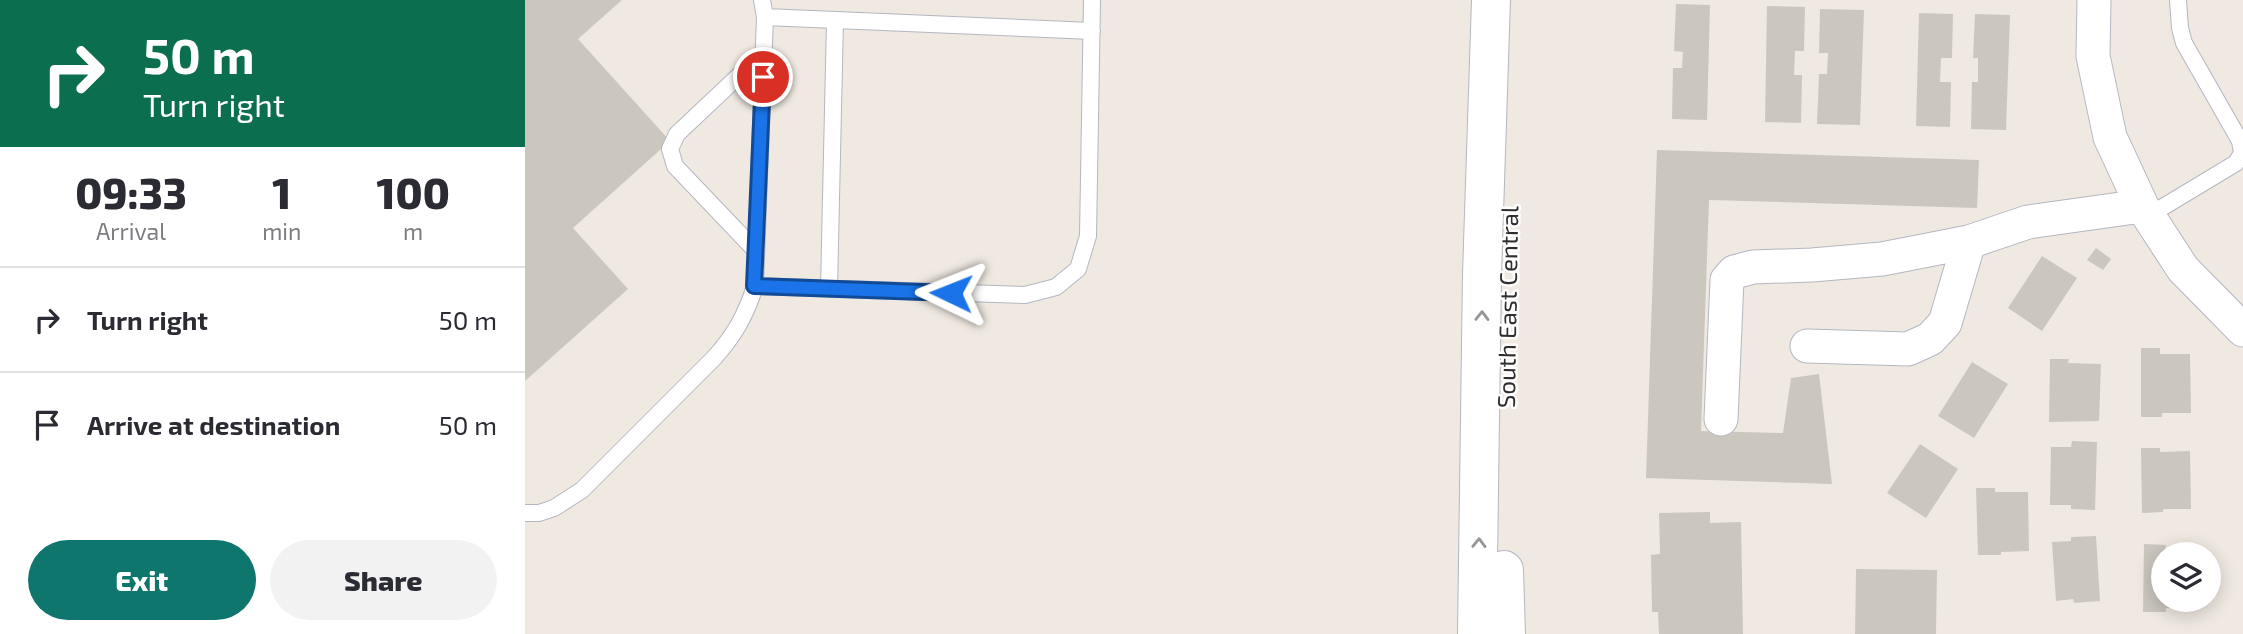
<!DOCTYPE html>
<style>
:root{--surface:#fff;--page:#f2f2f3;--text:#2b2b33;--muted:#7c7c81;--line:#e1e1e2;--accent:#0f766e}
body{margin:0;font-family:"Exo 2",sans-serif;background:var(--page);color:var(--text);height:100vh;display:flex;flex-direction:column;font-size:26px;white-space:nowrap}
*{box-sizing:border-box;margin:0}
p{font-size:23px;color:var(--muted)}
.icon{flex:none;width:38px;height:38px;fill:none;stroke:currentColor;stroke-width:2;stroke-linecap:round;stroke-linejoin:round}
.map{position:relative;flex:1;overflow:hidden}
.details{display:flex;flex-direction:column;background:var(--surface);width:525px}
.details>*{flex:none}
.banner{background:#0b6e4f;color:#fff;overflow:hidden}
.controls{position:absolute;left:1626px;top:542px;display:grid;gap:14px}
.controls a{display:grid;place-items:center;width:70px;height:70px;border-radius:50%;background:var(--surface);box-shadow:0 4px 18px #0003;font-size:35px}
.pin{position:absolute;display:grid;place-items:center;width:60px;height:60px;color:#fff;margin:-30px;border:4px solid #fff;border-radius:50%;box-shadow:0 2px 7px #0007}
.me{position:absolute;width:77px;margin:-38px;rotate:272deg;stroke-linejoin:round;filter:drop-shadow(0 0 5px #0008)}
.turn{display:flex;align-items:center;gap:24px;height:147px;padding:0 28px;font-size:32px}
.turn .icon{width:91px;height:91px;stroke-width:2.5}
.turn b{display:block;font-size:49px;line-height:60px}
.eta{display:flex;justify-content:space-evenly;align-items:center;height:119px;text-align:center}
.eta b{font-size:42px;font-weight:800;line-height:49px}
.button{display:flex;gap:14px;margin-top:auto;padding:14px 28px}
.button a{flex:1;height:80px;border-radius:42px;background:var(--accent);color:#fff;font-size:28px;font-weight:800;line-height:80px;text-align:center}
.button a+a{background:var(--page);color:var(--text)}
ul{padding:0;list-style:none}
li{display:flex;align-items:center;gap:21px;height:105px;padding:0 28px;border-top:2px solid var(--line)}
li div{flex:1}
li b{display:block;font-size:26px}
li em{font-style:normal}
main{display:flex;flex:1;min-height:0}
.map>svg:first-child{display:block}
</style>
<main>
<section class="details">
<div class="banner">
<div class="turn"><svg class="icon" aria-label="right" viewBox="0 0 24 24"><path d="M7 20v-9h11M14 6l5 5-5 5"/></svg><div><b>50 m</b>Turn right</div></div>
</div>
<div class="eta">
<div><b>09:33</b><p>Arrival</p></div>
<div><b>1</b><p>min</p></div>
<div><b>100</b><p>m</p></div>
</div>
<ul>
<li><svg class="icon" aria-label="right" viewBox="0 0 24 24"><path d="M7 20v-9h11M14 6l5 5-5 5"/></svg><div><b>Turn right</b></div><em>50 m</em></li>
<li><svg class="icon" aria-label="arrive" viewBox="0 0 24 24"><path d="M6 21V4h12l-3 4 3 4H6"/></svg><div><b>Arrive at destination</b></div><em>50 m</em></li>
</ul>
<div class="button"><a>Exit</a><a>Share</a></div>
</section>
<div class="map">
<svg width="1718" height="634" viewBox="0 0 1718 634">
<rect width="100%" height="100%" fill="#efe9e1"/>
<path fill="#cbc7bf" d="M 0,0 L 97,0 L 53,39 L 145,141 L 48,228 L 103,289 L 0,381 Z
M 1151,4 L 1185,5 L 1182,120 L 1147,119 L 1148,68 L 1157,68 L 1158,52 L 1149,51 Z
M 1242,6 L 1280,7 L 1279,51 L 1270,51 L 1269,75 L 1277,75 L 1276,123 L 1240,122 Z
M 1295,9 L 1339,10 L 1335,125 L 1292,124 L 1294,74 L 1302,74 L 1303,53 L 1294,53 Z
M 1394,13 L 1428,14 L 1427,58 L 1416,58 L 1415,82 L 1426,82 L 1425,127 L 1391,126 Z
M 1450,14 L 1485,15 L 1481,130 L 1446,129 L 1447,82 L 1453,82 L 1453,58 L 1448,58 Z
M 1132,150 L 1454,160 L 1452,208 L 1184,200 L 1176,431 L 1258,433 L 1266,378 L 1294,374 L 1307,484 L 1121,478 Z
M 1571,248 L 1586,259 L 1578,270 L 1562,260 Z
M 1517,256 L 1552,278 L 1517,331 L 1483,308 Z
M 1616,348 L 1635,348 L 1635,354 L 1665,354 L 1666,413 L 1637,413 L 1637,417 L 1616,417 Z
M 1525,359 L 1544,359 L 1543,363 L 1576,364 L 1574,421 L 1524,422 Z
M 1447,362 L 1483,384 L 1449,438 L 1413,416 Z
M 1547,441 L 1572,442 L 1570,510 L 1546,509 L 1546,505 L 1525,505 L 1526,447 L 1546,447 Z
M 1395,444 L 1433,469 L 1401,518 L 1362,493 Z
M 1616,448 L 1635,448 L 1635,452 L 1665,451 L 1666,509 L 1638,509 L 1638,512 L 1617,513 Z
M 1451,488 L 1470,488 L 1470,492 L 1503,492 L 1504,551 L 1476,552 L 1476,555 L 1453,555 Z
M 1185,512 L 1185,523 L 1216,522 L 1218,634 L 1134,634 L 1133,612 L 1127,612 L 1126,555 L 1135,554 L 1134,513 Z
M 1571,536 L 1575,601 L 1549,603 L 1548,599 L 1531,601 L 1527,542 L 1546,541 L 1546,537 Z
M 1619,544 L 1641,545 L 1640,550 L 1671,550 L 1671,555 L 1638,555 L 1638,600 L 1670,600 L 1670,608 L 1641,608 L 1641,612 L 1618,612 Z
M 1331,569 L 1412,570 L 1411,634 L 1330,634 Z"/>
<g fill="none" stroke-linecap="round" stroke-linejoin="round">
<defs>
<path id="service" d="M 240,17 L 567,31
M 1623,216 L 1711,163 L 1717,153 L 1715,141 L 1659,43 L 1655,28 L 1653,0
M 231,251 L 150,166 L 145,149 L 152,134 L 239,52
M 230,286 L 500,295 L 531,287 L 553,269 L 563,236 L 567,0
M 304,289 L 310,20
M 0,513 L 14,513 L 29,508 L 57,490 L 189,358 C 209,336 221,315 230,286 L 240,17 L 237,0"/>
<path id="minor" d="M 1569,0 L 1568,56 L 1585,137 L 1617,206 L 1658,269 L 1718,330
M 1282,346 L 1383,349 L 1405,339 L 1420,323 L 1444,242
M 1196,419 L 1202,280 L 1209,272 L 1228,267 L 1287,265 L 1357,259 L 1444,242 L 1503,222 L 1617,206"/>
<path id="tertiary" d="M 979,570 L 981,634
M 952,634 L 957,274 L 966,0"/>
</defs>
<use href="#service" stroke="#b4b7c1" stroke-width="18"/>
<use href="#minor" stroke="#b4b7c1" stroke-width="35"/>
<use href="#tertiary" stroke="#b4b7c1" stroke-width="40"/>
<use href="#service" stroke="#fff" stroke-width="16"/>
<use href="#minor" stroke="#fff" stroke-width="33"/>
<use href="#tertiary" stroke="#fff" stroke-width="38"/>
</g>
<defs><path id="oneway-chevron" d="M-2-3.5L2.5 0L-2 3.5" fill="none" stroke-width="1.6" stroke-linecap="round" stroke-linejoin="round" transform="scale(1.75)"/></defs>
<g stroke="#969696">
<use href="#oneway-chevron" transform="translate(957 316) rotate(-89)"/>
<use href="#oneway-chevron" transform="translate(954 543) rotate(-89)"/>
</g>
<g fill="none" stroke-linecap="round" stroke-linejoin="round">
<defs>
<path id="route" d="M 238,77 L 229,286 L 426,293"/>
</defs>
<use href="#route" stroke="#114b97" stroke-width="18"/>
<use href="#route" stroke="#1a73e8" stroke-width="12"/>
</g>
<g text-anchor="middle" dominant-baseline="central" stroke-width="5" stroke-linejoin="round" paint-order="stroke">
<g font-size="24" fill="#2e2e2e" stroke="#fff">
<text transform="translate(982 307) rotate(-89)">South East Central</text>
</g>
</g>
</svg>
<div class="controls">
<a><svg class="icon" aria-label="layers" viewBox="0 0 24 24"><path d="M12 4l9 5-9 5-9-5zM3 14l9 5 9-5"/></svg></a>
</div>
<div class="pin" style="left:238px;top:77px;background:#d93025"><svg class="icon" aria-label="arrive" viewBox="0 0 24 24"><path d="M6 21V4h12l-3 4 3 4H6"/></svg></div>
<svg class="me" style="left:426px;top:293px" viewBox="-20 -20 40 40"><path d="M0-17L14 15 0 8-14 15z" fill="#1a73e8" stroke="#fff" stroke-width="4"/></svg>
</div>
</main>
